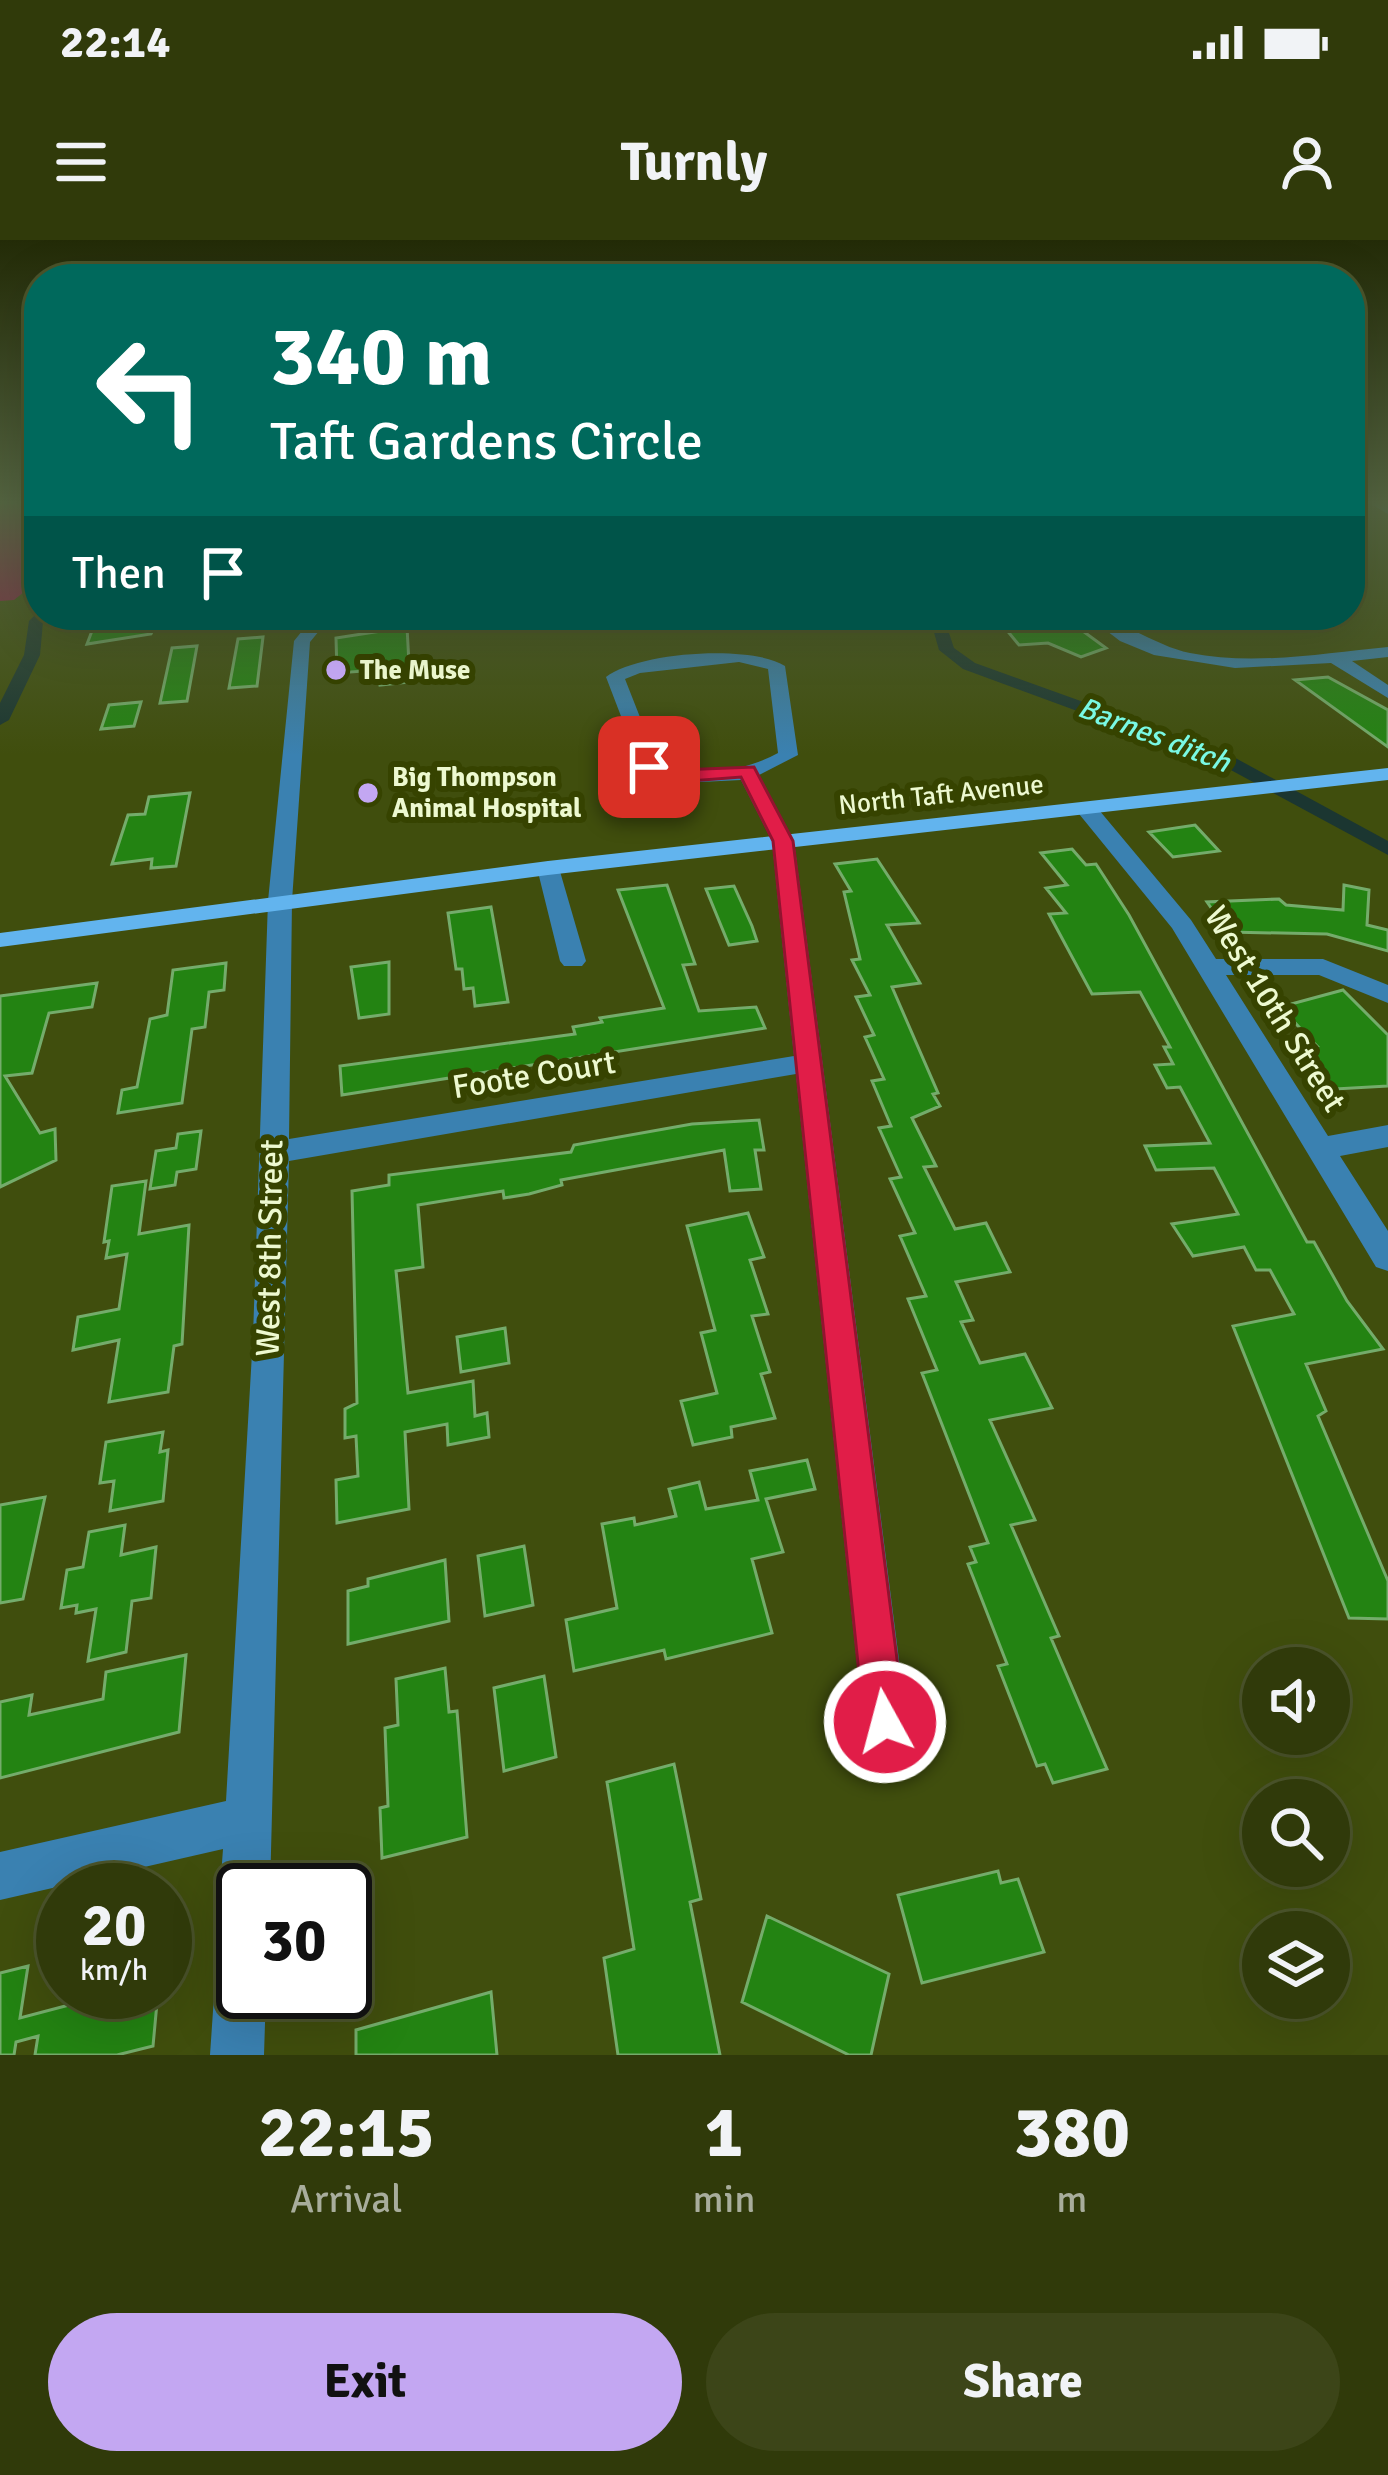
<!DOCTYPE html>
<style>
:root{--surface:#303a0a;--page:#3c4518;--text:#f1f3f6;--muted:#a8ad9c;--line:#4b542b;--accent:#c3a7f2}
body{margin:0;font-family:Signika,sans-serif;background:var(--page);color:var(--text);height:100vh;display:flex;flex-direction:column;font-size:45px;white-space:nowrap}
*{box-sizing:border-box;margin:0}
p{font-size:39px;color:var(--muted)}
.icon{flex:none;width:66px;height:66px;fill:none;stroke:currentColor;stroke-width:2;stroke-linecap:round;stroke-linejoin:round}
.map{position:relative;height:1815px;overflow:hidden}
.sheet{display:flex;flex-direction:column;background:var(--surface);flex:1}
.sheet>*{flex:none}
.banner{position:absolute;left:24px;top:24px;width:1341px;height:366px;border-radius:48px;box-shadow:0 12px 48px #0002,0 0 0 3px var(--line);background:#00695c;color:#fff;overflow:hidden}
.tools{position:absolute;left:1242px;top:1407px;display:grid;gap:24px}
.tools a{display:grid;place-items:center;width:108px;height:108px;border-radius:50%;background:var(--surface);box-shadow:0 12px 48px #0002,0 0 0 3px var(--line);font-size:60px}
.speed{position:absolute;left:36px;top:1623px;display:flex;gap:24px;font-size:60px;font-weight:700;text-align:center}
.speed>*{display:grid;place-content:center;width:156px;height:156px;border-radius:50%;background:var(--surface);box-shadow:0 12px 48px #0002,0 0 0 3px var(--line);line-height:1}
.speed small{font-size:30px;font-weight:400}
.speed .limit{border:6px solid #111;border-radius:18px;background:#fff;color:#111}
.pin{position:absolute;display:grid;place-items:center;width:102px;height:102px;color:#fff;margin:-51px;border-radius:24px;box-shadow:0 6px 18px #0006}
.me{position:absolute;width:132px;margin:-66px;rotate:353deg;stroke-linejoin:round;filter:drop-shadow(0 0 9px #0008)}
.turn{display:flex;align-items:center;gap:42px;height:252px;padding:0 48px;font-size:54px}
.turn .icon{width:156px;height:156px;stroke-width:2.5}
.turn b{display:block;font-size:84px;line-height:102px}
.then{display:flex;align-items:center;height:114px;padding:0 48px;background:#0003;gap:24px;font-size:45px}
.eta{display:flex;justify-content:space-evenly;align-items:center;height:204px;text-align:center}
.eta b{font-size:72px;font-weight:800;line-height:84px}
.button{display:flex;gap:24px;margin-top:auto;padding:24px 48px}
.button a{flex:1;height:138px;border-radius:72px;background:var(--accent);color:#111;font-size:48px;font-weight:800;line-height:138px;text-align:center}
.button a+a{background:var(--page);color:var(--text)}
.status{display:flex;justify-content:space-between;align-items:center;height:84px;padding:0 60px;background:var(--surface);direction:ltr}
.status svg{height:33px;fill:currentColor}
header{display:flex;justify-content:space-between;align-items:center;height:156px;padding:0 48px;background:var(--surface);font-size:54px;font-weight:800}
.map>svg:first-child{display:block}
</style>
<div class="status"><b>22:14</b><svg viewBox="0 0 49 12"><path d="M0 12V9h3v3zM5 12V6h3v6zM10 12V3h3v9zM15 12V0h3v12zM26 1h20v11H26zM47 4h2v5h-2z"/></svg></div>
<header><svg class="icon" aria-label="menu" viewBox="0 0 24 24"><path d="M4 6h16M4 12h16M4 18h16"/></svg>Turnly<svg class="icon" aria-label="person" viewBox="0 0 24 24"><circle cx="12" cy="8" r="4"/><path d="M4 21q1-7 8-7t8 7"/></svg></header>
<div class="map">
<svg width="1388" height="1815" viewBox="0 0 1388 1815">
<rect width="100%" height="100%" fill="#404e0d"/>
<path fill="#92194d" d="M 0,261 L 39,261 L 39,340 L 14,360 L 0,361 Z"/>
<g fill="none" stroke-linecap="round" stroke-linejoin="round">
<path fill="#1b3631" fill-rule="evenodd" d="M 38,372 L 50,375 L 43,382 L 40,415 L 9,480 L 0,485 L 0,463 L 24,415 L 29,381 Z
M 929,375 L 943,375 L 954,408 L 975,423 L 1228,514 L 1388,601 L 1388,615 L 1216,522 L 963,429 L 939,410 Z"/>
</g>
<path fill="#238312" stroke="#74ac6b" stroke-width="3" d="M 98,375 L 160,375 L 151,394 L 87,404 Z
M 1031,375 L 1061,375 L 1106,408 L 1081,417 L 1048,403 L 1019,405 L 1001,383 L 1037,381 Z
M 407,387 L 410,442 L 380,445 L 378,430 L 337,433 L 336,398 Z
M 263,397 L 257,446 L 229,448 L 238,399 Z
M 197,406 L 187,461 L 160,463 L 172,408 Z
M 1328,437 L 1388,470 L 1388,507 L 1295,440 Z
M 141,462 L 134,486 L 101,489 L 109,465 Z
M 190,553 L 176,626 L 151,628 L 152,619 L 112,624 L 128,575 L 145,574 L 149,557 Z
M 1195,585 L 1219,611 L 1173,617 L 1149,592 Z
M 1072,609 L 1086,625 L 1096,624 L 1129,675 L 1307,1002 L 1314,1002 L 1347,1061 L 1383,1109 L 1306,1124 L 1326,1171 L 1318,1176 L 1388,1341 L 1388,1379 L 1349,1378 L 1233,1086 L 1294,1074 L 1270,1030 L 1256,1030 L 1244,1007 L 1193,1016 L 1172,984 L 1238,974 L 1214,928 L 1156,930 L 1145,906 L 1210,903 L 1180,847 L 1167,848 L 1155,825 L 1173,824 L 1164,807 L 1170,807 L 1140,752 L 1092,754 L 1049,674 L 1066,673 L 1046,648 L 1067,645 L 1041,613 Z
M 877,619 L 919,683 L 887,685 L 920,743 L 892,747 L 938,853 L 933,854 L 940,866 L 912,878 L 936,926 L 924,927 L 955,989 L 986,983 L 1010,1032 L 956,1042 L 973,1080 L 961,1082 L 980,1123 L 1025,1114 L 1052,1168 L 990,1180 L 1035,1280 L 1011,1285 L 1059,1396 L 1051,1398 L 1107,1529 L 1053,1543 L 1045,1524 L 1037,1526 L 998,1426 L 1007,1424 L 968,1324 L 976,1322 L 970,1307 L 988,1303 L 922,1133 L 937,1130 L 908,1059 L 926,1056 L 900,996 L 915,993 L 890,939 L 901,937 L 879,888 L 891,886 L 872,841 L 884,839 L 865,797 L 874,795 L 856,757 L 870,755 L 852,720 L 860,719 L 844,652 L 851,651 L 835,624 Z
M 667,645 L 695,724 L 683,725 L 699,771 L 756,767 L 765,788 L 342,855 L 340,826 L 575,794 L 573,787 L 602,782 L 600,778 L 664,768 L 618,650 Z
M 1344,645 L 1369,650 L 1367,685 L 1388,690 L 1388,711 L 1327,694 L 1228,692 L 1207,662 L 1279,659 L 1286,665 L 1343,670 Z
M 734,646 L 752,686 L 757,701 L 729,705 L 706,649 Z
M 491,667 L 508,762 L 475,766 L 473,748 L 464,749 L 462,729 L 456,729 L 448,673 Z
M 389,722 L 389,774 L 359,778 L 351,727 Z
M 226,723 L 224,750 L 209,752 L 205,787 L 192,789 L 182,863 L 118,873 L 122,850 L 137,847 L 150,779 L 167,775 L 173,730 Z
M 97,743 L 92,767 L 49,773 L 32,833 L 5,836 L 40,893 L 55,889 L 56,920 L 0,947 L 0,756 Z
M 1343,750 L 1388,795 L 1388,846 L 1335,849 L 1300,809 L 1317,806 L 1280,767 Z
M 759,880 L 764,910 L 755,910 L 761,949 L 730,951 L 724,910 L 561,940 L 562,945 L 529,954 L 504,958 L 503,951 L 418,965 L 423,1027 L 396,1031 L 408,1153 L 473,1141 L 475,1176 L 487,1173 L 489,1197 L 448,1205 L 447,1184 L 405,1192 L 409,1269 L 337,1283 L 336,1240 L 358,1236 L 356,1196 L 345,1198 L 345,1169 L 357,1163 L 352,951 L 389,945 L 389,935 L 571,912 L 574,905 L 692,884 Z
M 201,891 L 196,929 L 177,932 L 175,945 L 150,949 L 156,911 L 176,908 L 178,894 Z
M 146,941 L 139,994 L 189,985 L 182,1104 L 174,1106 L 168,1152 L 109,1162 L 119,1100 L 73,1110 L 78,1077 L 119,1069 L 127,1014 L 106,1018 L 109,1001 L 104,1002 L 112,946 Z
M 748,973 L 764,1017 L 750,1020 L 768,1074 L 752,1076 L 770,1132 L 761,1134 L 775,1178 L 731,1187 L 732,1197 L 693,1205 L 681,1161 L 717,1153 L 701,1093 L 715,1090 L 687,986 Z
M 505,1088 L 509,1123 L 461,1132 L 457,1097 Z
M 163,1192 L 160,1212 L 168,1210 L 163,1261 L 110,1271 L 114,1241 L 100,1243 L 106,1202 Z
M 807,1220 L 815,1249 L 766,1259 L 783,1312 L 752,1319 L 772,1393 L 666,1419 L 664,1410 L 574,1431 L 566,1380 L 617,1368 L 602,1284 L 634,1278 L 635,1285 L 676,1276 L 669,1249 L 699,1242 L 706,1269 L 758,1260 L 750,1231 Z
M 45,1257 L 23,1359 L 0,1363 L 0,1265 Z
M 125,1285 L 121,1315 L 156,1307 L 151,1358 L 132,1361 L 126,1412 L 88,1421 L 96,1369 L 76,1373 L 77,1365 L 61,1368 L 67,1330 L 83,1327 L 89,1292 Z
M 524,1306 L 533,1365 L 485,1376 L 478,1316 Z
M 445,1320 L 449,1381 L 348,1404 L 348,1351 L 368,1346 L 368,1339 Z
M 186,1415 L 179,1492 L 0,1538 L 0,1462 L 32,1455 L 29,1475 L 103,1459 L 106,1432 Z
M 445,1428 L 449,1472 L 457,1471 L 467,1597 L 382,1618 L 380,1568 L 388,1566 L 385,1488 L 398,1485 L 396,1439 Z
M 544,1436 L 556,1517 L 504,1531 L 494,1448 Z
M 674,1524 L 701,1659 L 690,1662 L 720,1815 L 618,1815 L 604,1718 L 634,1709 L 607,1542 Z
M 998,1631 L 1001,1643 L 1018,1639 L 1044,1712 L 922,1743 L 898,1655 Z
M 767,1676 L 889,1734 L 871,1815 L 849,1815 L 742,1762 Z
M 28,1726 L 20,1778 L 88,1760 L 89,1752 L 158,1752 L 153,1806 L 117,1815 L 35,1815 L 38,1796 L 16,1802 L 14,1815 L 0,1815 L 0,1733 Z
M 491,1752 L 497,1815 L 356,1815 L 356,1790 Z"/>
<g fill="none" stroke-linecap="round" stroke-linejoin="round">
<path fill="#3a81b1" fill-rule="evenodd" d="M 1366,261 L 1388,264 L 1388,274 Z
M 315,375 L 403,375 L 395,380 L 324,385 L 310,402 L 292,661 L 289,899 L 794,816 L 772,601 L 741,540 L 680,543 L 642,531 L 606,437 C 638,412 751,404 785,426 L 798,515 L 759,535 L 794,601 L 907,1482 L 901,1498 L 885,1504 L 869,1498 L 863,1482 L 796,834 L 289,921 L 270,1650 L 243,1650 L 243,1752 L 266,1752 L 264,1815 L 210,1815 L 218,1698 L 225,1680 L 242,1673 L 228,1667 L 220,1650 L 223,1609 L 0,1660 L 0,1612 L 226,1561 L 253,1096 L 268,661 L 294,401 ZM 739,422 L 768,429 L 778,513 C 743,532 695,539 658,523 L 625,439 L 640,433 Z
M 1086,375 C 1116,375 1154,406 1190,413 C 1254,426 1324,413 1388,407 L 1388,417 L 1352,421 L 1388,445 L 1388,458 L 1331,423 L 1235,428 L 1154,415 L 1120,401 Z
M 1086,563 L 1094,564 L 1191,680 L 1216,719 L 1323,719 L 1388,745 L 1388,763 L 1319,735 L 1226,735 L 1328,896 L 1388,885 L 1388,907 L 1340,916 L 1388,991 L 1388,1031 L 1376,1027 L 1172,688 L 1075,569 Z
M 548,621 L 559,628 L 586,721 L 582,726 L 564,726 L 560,721 L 537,628 Z"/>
<path fill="#62b4ee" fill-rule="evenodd" d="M 1388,528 L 1388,540 L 548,635 L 0,707 L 0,693 L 548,621 Z"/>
</g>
<linearGradient id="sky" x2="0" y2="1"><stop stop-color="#232b07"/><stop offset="0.51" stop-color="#536340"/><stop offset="1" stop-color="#536340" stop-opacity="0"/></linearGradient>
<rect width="1388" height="515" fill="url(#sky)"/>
<path fill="#e11d48" stroke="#92132f" stroke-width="3" d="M 649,522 L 678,530 L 754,527 L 793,601 L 905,1482 L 899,1496 L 885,1502 L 870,1496 L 864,1482 L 773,601 L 741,537 L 677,542 L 642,531 L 642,523 Z"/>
<g fill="#c3a7f2" stroke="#364300" stroke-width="4.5">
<circle cx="336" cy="430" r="12"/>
<circle cx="368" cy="553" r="12"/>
</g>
<g text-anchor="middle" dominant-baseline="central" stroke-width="12" stroke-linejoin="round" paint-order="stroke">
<g font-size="27" font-weight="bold" fill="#edf9d0" stroke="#364300" text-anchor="start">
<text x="360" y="430">The Muse</text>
<text x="392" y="537">Big Thompson<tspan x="392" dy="31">Animal Hospital</tspan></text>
</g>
<g font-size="27" fill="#edf9d0" stroke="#364300">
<text transform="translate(941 555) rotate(-6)">North Taft Avenue</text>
</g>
<g font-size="30" font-style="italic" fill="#79f9e4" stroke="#364300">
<text transform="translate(1154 495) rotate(21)">Barnes ditch</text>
</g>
<g font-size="33" fill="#edf9d0" stroke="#364300">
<text transform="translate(1275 769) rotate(58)">West 10th Street</text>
<text transform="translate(534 835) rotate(-9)">Foote Court</text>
<text transform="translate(270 1008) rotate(-89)">West 8th Street</text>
</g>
</g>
</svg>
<div class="tools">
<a><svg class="icon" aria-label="sound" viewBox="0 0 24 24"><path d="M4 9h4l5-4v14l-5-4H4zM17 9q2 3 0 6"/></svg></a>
<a><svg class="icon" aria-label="search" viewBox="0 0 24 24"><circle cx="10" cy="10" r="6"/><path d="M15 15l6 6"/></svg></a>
<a><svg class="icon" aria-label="layers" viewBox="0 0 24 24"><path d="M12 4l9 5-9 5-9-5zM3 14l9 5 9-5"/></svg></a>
</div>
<div class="speed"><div>20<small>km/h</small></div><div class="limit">30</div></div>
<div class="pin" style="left:649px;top:527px;background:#d93025"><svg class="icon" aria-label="arrive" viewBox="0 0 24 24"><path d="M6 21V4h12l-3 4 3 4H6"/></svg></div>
<svg class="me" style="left:885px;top:1482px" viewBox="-20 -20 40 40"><circle r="17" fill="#e11d48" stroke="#fff" stroke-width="3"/><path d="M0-11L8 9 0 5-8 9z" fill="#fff"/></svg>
<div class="banner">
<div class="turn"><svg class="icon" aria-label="left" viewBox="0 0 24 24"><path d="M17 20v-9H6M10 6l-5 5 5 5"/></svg><div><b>340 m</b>Taft Gardens Circle</div></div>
<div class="then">Then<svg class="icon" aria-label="arrive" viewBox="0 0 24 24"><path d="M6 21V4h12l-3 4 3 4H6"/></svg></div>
</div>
</div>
<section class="sheet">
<div class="eta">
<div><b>22:15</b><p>Arrival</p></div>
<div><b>1</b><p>min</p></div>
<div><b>380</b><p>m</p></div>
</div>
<div class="button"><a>Exit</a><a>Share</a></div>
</section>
